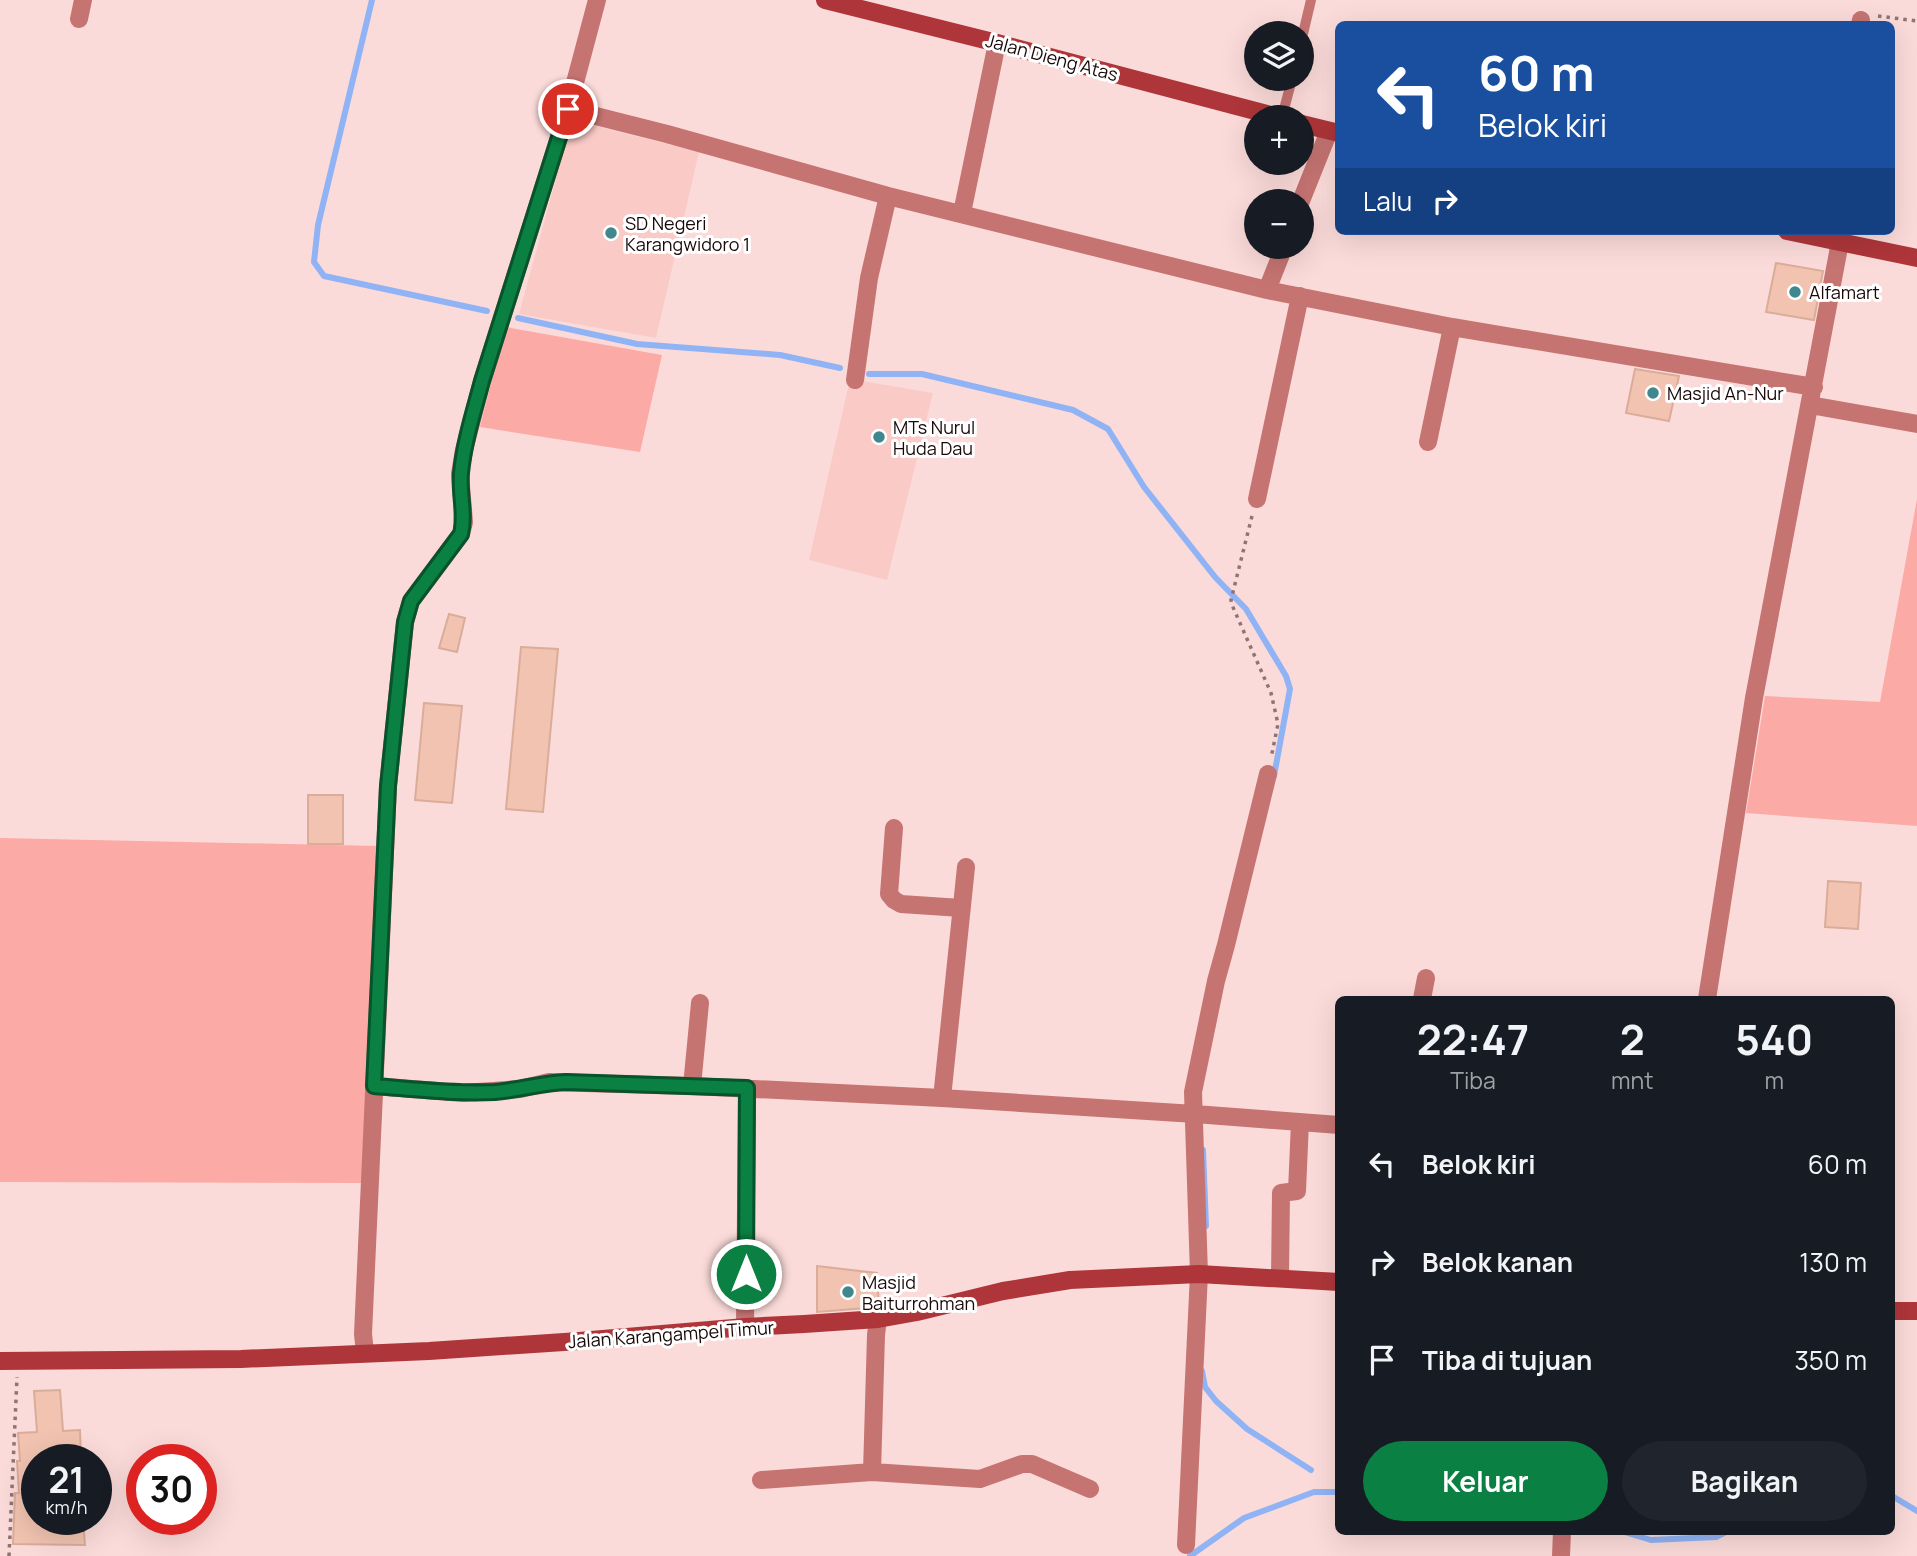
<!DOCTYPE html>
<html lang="id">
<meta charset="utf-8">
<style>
:root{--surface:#171b24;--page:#20242c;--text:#f1f3f6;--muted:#9ea1a6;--accent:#0b8043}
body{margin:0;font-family:Manrope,sans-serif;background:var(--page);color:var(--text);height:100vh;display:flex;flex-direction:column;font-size:26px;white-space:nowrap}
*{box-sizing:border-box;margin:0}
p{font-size:23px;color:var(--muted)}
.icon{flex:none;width:38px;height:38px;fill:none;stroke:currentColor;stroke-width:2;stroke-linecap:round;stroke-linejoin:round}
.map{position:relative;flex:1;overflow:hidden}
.panel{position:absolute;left:1335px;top:996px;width:560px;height:539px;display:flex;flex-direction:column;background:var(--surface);border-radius:10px;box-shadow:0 7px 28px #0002}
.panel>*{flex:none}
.hud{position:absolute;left:1335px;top:21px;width:560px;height:214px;border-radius:10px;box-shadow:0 7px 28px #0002;background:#1a4fa0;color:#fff;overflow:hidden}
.controls{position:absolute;left:1244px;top:21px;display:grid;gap:14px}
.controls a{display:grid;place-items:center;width:70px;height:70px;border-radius:50%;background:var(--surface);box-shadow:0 7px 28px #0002;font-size:35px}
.speed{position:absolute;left:21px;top:1444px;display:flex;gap:14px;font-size:35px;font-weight:700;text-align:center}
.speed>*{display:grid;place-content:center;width:91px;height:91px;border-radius:50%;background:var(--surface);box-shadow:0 7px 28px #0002;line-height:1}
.speed small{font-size:18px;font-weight:400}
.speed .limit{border:10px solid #d22;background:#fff;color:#111}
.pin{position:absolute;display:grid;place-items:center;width:60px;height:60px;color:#fff;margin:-30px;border:4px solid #fff;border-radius:50%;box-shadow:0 2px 7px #0007}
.me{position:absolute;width:77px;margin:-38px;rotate:0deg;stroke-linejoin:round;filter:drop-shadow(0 0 5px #0008)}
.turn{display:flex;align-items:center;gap:24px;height:147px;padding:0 28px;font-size:32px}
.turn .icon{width:91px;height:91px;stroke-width:2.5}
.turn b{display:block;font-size:49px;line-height:60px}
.then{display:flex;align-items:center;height:66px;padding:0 28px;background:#0003;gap:14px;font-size:26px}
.eta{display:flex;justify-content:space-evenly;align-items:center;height:119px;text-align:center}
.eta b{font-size:42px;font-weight:700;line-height:49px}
.button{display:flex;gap:14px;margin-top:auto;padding:14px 28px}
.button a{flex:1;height:80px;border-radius:42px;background:var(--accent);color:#fff;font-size:28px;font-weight:700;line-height:80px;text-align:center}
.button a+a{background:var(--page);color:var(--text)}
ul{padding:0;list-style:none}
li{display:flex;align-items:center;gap:21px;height:98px;padding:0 28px}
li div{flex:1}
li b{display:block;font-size:26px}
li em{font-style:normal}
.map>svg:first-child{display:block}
</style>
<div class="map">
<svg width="1917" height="1556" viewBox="0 0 1917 1556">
<rect width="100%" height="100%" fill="#fbdbd9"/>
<path fill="#facac7" d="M 572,120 L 699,152 L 656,338 L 519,314 Z
M 850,379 L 933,393 L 887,580 L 809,560 Z"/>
<path fill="#fcaaa6" d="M 505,327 L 662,355 L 640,452 L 480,427 Z
M 1917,499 L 1917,826 L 1746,813 L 1765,696 L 1880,702 Z
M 0,838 L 379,846 L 362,1183 L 0,1182 Z"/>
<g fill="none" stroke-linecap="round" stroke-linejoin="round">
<path stroke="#90b3f5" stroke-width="6" d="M 372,0 L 318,225 L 314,262 L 324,276 L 487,311
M 518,318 L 637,344 L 780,355 L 840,368
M 869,374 L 922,374 L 1073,410 L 1108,429 L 1144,487 L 1215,577 L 1246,609 L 1286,676 L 1290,689 L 1274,776
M 1203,1150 L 1206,1226
M 1202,1371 L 1205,1387 L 1216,1401 L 1247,1429 L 1311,1470
M 1892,1496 L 1917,1511
M 1621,1531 L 1651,1540 L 1716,1537 L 1728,1531
M 1190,1556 L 1244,1518 L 1314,1492 L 1339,1492"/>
</g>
<path fill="#f2c3b1" stroke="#daac9a" stroke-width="2" d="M 1776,263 L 1823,271 L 1814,320 L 1766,312 Z
M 1635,369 L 1679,376 L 1669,421 L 1626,413 Z
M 449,614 L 465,618 L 457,652 L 439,648 Z
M 521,647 L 558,649 L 543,812 L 506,809 Z
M 424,703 L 462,706 L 452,803 L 415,800 Z
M 308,795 L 343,795 L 343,844 L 308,844 Z
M 1828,881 L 1861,883 L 1858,929 L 1825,927 Z
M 817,1266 L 877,1273 L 879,1307 L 817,1312 Z
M 60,1390 L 63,1431 L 80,1430 L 81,1460 L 37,1460 L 37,1519 L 83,1519 L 85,1545 L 13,1544 L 15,1493 L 19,1493 L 17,1461 L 20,1461 L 18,1433 L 37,1432 L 34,1391 Z"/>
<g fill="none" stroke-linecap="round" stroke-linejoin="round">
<path stroke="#8e7574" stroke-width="3.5" stroke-dasharray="3.5 5" stroke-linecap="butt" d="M 1878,16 L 1917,21
M 1252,516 L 1231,600 L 1232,605 L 1271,693 L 1278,724 L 1271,758
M 9,1556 L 17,1377"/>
<path stroke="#c67472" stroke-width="10" d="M 1302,38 L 1311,0
M 1282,117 L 1292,79"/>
<path stroke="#c67472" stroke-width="18" d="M 79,19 L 83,0
M 1860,24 L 1861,20
M 568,109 L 667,134 L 888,196 L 1267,290 L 1452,327 L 1814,387
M 1301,201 L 1329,131
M 962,213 L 997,43
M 1267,290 L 1284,247
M 855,380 L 869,278 L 888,196
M 1810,405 L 1917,424
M 1428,442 L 1452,327
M 1257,499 L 1300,296
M 894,828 L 889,894 L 894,900 L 901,904 L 961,908
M 1422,999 L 1426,978
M 1707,999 L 1754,698 L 1840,242
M 374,1086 L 463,1093 L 520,1089 L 549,1082 L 692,1086 L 942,1098 L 1195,1114 L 1339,1125
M 692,1086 L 700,1003
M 942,1098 L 966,867
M 1280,1278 L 1281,1193 L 1297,1191 L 1300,1122
M 745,1327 L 747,1088
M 365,1353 L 363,1334 L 388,786 L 405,622 L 411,601 L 461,534 L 464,522 L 460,474 L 464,450 L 482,381 L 568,109 L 597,0
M 872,1472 L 876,1335 L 878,1319
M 761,1480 L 872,1472 L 980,1479 L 1022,1464 L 1032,1464 L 1090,1489
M 1186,1545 L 1199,1274 L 1193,1092 L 1216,981 L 1226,945 L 1268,774
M 1561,1556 L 1562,1531"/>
<path stroke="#ae363a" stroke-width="18" d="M 825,0 L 997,43 L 1278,117
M 1302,124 L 1339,133
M 1787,231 L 1917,258
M 1892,1311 L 1917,1311
M 0,1361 L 241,1359 L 429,1351 L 579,1341 L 745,1327 L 804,1324 L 878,1319 L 917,1312 L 1003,1291 L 1070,1280 L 1199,1274 L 1339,1282"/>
</g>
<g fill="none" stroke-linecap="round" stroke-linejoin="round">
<defs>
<path id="route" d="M 568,109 L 482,381 C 474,411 464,442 461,473 C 459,494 466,514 461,534 L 411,601 L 405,622 L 388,786 L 374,1086 C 414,1089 455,1094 495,1092 C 519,1090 542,1083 566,1082 L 747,1088 L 746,1274"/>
</defs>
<use href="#route" stroke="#07532c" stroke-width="18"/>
<use href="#route" stroke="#0b8043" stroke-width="12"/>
</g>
<g fill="#41888e" stroke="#fff" stroke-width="2.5">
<circle cx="611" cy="233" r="7"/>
<circle cx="1795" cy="292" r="7"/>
<circle cx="1653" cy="393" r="7"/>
<circle cx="879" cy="437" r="7"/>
<circle cx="848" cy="1292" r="7"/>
</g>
<g text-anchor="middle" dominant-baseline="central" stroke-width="6" stroke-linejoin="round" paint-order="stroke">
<g font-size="18" fill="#190808" stroke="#fff">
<text transform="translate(1052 57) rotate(15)">Jalan Dieng Atas</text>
<text transform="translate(671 1334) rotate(-4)">Jalan Karangampel Timur</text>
</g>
<g font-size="18" fill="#190808" stroke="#fff" text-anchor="start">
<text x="625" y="223">SD Negeri<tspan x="625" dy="21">Karangwidoro 1</tspan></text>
<text x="1809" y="292">Alfamart</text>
<text x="1667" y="393">Masjid An-Nur</text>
<text x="893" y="427">MTs Nurul<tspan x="893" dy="21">Huda Dau</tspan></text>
<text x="862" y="1282">Masjid<tspan x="862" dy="21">Baiturrohman</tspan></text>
</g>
</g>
</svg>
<div class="controls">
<a><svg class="icon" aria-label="layers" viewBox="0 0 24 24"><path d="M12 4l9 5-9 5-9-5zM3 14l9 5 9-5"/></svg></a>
<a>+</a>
<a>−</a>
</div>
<div class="speed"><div>21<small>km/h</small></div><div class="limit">30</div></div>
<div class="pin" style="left:568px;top:109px;background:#d93025"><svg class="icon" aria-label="arrive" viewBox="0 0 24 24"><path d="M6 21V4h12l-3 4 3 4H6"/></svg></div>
<svg class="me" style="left:746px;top:1274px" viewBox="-20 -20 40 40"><circle r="17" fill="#0b8043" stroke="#fff" stroke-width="3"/><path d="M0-11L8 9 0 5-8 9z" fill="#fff"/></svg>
<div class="hud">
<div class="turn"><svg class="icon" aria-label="left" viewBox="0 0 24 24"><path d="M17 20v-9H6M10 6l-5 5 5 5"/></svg><div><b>60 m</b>Belok kiri</div></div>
<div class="then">Lalu<svg class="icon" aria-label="right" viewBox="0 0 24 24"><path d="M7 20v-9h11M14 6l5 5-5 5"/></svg></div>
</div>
<section class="panel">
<div class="eta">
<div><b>22:47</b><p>Tiba</p></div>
<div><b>2</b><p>mnt</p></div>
<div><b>540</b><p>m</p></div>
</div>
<ul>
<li><svg class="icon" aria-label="left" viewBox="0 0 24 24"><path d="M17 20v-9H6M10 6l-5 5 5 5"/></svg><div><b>Belok kiri</b></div><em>60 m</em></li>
<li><svg class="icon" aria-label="right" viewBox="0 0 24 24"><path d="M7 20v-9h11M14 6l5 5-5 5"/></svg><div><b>Belok kanan</b></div><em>130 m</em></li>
<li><svg class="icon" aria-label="arrive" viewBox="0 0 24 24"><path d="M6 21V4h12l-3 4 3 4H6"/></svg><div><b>Tiba di tujuan</b></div><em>350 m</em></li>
</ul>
<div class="button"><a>Keluar</a><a>Bagikan</a></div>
</section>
</div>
